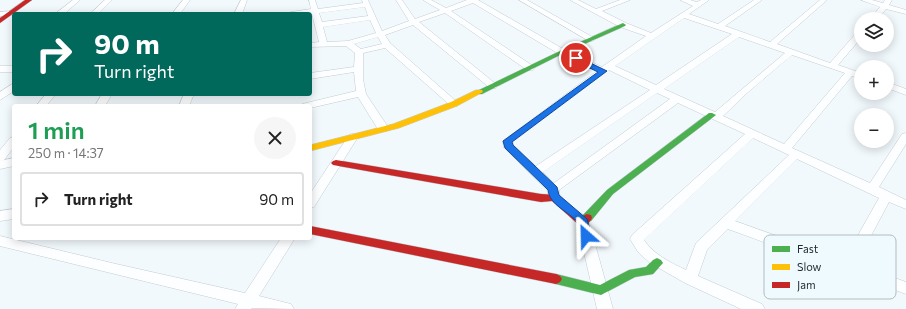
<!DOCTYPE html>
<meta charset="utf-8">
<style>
:root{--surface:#fff;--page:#f6f6f6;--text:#222;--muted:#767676;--line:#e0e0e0}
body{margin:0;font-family:Commissioner,sans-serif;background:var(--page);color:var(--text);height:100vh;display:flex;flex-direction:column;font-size:15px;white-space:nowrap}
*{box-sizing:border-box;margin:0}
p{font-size:13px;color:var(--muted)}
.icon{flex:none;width:22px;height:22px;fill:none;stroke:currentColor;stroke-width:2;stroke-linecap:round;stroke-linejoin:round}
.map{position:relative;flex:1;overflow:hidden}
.panel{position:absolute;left:12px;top:104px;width:300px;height:136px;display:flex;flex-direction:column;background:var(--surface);border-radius:4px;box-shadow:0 2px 10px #0003}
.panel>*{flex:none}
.top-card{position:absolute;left:12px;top:12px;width:300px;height:84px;border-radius:4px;box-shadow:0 2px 10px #0003;background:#00695c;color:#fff;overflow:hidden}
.buttons{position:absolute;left:854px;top:12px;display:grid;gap:8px}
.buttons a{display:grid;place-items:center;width:40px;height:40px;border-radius:50%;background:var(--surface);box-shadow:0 2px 10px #0003;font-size:20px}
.pin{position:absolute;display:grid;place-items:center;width:34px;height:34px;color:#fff;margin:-17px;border:2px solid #fff;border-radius:50%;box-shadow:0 1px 4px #0007}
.me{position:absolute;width:44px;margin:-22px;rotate:335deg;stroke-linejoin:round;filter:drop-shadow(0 0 3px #0008)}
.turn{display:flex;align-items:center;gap:14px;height:84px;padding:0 16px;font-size:18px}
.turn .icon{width:52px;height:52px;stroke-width:2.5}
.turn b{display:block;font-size:28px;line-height:34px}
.round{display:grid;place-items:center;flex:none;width:42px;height:42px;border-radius:21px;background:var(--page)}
.head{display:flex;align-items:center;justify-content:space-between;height:68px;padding:0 16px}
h1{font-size:24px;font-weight:600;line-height:30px;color:#1e9e55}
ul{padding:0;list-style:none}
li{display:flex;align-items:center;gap:12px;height:54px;margin:0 8px 6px;padding:0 8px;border:2px solid var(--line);border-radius:4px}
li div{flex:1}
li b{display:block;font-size:15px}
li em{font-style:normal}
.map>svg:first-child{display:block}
</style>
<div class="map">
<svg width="906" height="309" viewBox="0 0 906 309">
<rect width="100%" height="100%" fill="#f2f9fc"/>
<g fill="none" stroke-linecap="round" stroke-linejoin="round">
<defs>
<path id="street" d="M 73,0 L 80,0 L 64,14 L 55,14 Z
M 105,0 L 112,0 L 98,14 L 90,14 Z
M 183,0 L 190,0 L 180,14 L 172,14 Z
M 241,0 L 247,0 L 242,14 L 234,14 Z
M 309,0 L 315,0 L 318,9 L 363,3 L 362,0 L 368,0 L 382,31 L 409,21 L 396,0 L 402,0 L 415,19 L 440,10 L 423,0 L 431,0 L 446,8 L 467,0 L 478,0 L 565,50 L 602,67 L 646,36 L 620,27 L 570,0 L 578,0 L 596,9 L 620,0 L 630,0 L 602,11 L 626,23 L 651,33 L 693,6 L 680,0 L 690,0 L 697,2 L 701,0 L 709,0 L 689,14 L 718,24 L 754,0 L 762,0 L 725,26 L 770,42 L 820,0 L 827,0 L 777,44 L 830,63 L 858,31 L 861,31 L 861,38 L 838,65 L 861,73 L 861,79 L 852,76 L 792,148 L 870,183 L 902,134 L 906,133 L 906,144 L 879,187 L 906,200 L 906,209 L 889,202 L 856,264 L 906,282 L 906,294 L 728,229 L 707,250 L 698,276 L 762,304 L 765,309 L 741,309 L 685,283 L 650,263 L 638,252 L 630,239 L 632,235 L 745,134 L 678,103 L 559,190 L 560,197 L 558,200 L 554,201 L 550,200 L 547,190 L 504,148 L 503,141 L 597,71 L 559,54 L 473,3 L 451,11 L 533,66 L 534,68 L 533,70 L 527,70 L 445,13 L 419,22 L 496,84 L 498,86 L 496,88 L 490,88 L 413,25 L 385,35 L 390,43 L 457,102 L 459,104 L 457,106 L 451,106 L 385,48 L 363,53 L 363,79 L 366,94 L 386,124 L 388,129 L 387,131 L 379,131 L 358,97 L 310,108 L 310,106 L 300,106 L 302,104 L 356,91 L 354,72 L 310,79 L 310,73 L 354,67 L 355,53 L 346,46 L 310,47 L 310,43 L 319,42 L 312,14 L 287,14 L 291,12 L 311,9 ZM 365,7 L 368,16 L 322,22 L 319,13 ZM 684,18 L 732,34 L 656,85 L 615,66 ZM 370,20 L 376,33 L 348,41 L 327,42 L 323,27 ZM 378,37 L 382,44 L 361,49 L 354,44 ZM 739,37 L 785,53 L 715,112 L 664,89 ZM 792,55 L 845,73 L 784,144 L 723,116 L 747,93 ZM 609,70 L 650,90 L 536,166 L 513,145 L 513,142 ZM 657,93 L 670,99 L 554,183 L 543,172 ZM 753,138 L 789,155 L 696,243 L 686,270 C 671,263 653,254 644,240 ZM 797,159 L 879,198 L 844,260 L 735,221 Z
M 519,0 L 527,0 L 596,39 L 592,41 L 589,41 Z
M 861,0 L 872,0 L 883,3 L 885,0 L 892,0 L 889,5 L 906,10 L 906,14 L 886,9 L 878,19 L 870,19 L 880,7 Z
M 11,11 L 14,11 L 14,15 L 0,16 L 0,12 Z
M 0,66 L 14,66 L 14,72 L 0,72 Z
M 887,82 L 906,89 L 906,95 L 887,88 Z
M 14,83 L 14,91 L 0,100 L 0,92 Z
M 46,94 L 56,94 L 46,106 L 36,106 Z
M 102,94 L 112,94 L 105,106 L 95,106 Z
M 184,94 L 194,94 L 189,106 L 179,106 Z
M 353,134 L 358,137 L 314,207 L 310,208 L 310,194 L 349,135 Z
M 14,137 L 14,147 L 4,160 L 0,161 L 0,150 L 10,138 Z
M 14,158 L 14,166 L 0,169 L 0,161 Z
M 14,209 L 14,219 L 0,221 L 0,211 Z
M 583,217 L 588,219 L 589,222 L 613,309 L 597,309 L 577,222 L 578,219 Z
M 0,236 L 116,264 L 245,293 L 281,238 L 295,238 L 259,296 L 291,304 L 294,309 L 252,308 L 251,309 L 235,309 L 238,304 L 0,246 Z"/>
<path id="fast" d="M 623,23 L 626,25 L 625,26 L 564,53 L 482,94 L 476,94 L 475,92 L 560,51 Z
M 709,113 L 712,113 L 716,115 L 613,194 L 591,221 L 583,221 L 582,218 L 583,215 L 607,190 Z
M 657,258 L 661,260 L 663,263 L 653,274 L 635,277 L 601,295 L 556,284 L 552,282 L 550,279 L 552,276 L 556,274 L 600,285 L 629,270 L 646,267 L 653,260 Z"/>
<path id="slow" d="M 476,90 L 482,90 L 483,92 L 457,106 L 399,128 L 310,151 L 310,145 L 393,124 L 451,102 Z"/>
<path id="jam" d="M 25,0 L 32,0 L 0,23 L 0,18 Z
M 336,160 L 541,194 L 558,195 L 583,216 L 587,214 L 591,215 L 592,218 C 589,223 586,227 579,225 L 552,201 L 541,202 L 333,165 L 331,163 L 333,161 Z
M 310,226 L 556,274 L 560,276 L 562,279 L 560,282 L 556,284 L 310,234 Z"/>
</defs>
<use href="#street" stroke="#c4ccd1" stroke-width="1"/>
<use href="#fast" stroke="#c4ccd1" stroke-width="1"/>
<use href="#slow" stroke="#c4ccd1" stroke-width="1"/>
<use href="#jam" stroke="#c4ccd1" stroke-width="1"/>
<use href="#street" fill="#fdfeff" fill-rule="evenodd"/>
<use href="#fast" fill="#4caf50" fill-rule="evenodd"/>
<use href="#slow" fill="#ffc107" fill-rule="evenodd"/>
<use href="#jam" fill="#c62828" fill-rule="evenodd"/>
</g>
<path fill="#1a73e8" stroke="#114b97" d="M 576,56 L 607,71 L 512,142 L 513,145 L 557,187 L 559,195 L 587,219 L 592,236 L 590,239 L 586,240 L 583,239 C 580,234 580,227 578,223 C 569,211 550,206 548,190 L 505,148 L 503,141 L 598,72 L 573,60 L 573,57 Z"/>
<rect x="764" y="235" width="132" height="64" rx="6" fill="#effaff" stroke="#b1bbc0" stroke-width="1"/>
<rect x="772" y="246" width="18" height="6" fill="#4caf50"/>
<rect x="772" y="264" width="18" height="6" fill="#ffc107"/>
<rect x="772" y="282" width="18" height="6" fill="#c62828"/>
<g font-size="11" fill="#1f292e">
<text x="797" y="253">Fast</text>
<text x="797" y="271">Slow</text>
<text x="797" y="289">Jam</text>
</g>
</svg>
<div class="buttons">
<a><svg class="icon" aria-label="layers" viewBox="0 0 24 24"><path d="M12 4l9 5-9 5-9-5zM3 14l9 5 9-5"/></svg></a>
<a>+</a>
<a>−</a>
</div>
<div class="pin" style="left:576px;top:58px;background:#d93025"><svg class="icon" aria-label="arrive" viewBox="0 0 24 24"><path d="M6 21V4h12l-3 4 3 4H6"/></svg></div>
<svg class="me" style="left:586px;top:236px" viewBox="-20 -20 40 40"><path d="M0-17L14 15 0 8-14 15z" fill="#1a73e8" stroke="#fff" stroke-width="4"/></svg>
<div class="top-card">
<div class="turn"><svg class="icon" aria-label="right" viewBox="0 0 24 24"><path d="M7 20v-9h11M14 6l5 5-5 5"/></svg><div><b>90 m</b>Turn right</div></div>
</div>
<section class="panel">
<div class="head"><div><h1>1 min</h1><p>250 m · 14:37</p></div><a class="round"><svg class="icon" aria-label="close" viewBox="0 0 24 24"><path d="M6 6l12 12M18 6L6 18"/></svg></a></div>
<ul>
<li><svg class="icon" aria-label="right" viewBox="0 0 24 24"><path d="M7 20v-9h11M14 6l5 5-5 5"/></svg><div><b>Turn right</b></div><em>90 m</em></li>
</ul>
</section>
</div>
